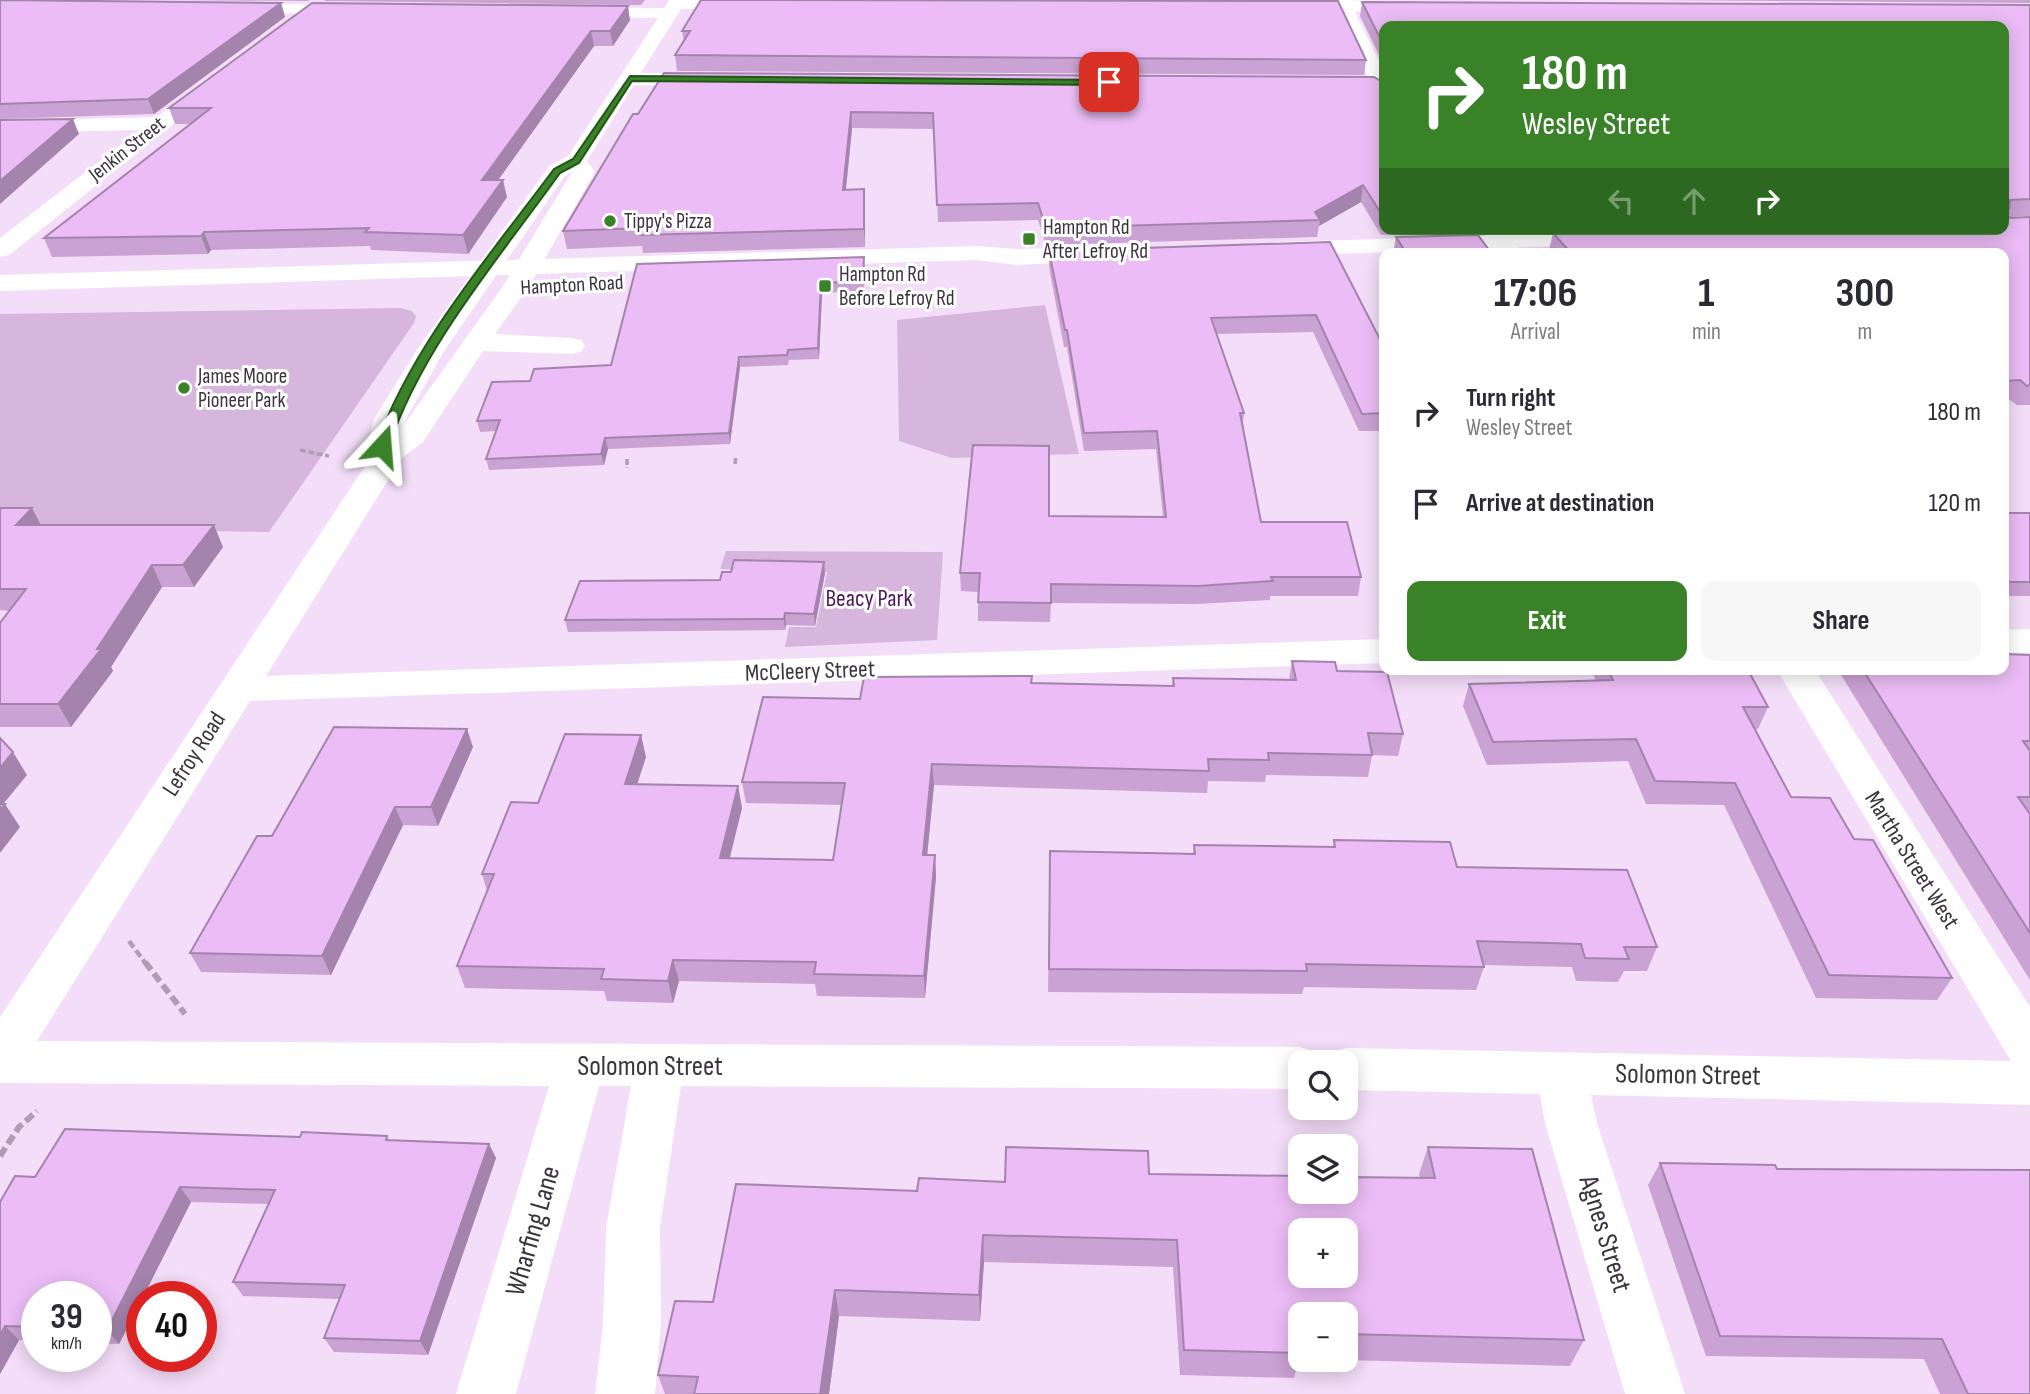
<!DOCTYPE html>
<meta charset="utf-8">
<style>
:root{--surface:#fff;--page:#f7f7f7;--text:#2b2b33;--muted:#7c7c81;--accent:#398228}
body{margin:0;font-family:"Sofia Sans Condensed",sans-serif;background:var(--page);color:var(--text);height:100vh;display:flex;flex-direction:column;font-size:26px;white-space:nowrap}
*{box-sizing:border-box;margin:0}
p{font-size:23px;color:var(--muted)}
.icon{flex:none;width:38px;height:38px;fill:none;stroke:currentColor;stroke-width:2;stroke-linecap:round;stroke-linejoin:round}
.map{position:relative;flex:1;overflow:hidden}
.details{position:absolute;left:1379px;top:248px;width:630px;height:427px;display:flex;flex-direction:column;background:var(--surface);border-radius:14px;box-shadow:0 4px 18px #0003}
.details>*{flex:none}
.guide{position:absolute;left:1379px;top:21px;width:630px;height:214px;border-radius:14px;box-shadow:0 4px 18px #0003;background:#398228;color:#fff;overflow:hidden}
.buttons{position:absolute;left:1288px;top:1050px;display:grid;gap:14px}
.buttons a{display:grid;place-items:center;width:70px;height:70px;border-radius:14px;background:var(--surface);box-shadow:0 4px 18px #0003;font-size:35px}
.speed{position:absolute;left:21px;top:1281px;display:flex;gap:14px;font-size:35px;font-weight:700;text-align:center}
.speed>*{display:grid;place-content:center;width:91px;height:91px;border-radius:50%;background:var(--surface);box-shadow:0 4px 18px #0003;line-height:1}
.speed small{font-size:18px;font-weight:400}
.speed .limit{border:10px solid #d22;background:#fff;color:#111}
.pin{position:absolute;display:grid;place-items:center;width:60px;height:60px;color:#fff;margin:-30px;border-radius:14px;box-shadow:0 4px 10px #0006}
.me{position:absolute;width:77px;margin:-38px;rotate:19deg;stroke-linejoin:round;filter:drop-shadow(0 0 5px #0008)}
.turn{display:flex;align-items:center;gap:24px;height:147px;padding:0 28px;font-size:32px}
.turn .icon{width:91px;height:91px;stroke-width:2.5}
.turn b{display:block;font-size:49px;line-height:60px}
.lanes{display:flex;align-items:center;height:66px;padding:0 28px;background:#0003;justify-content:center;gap:35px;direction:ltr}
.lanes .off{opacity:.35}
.eta{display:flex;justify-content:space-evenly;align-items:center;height:119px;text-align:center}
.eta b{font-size:42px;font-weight:700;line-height:49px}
.action{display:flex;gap:14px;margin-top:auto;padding:14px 28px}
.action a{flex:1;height:80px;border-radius:14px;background:var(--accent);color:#fff;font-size:28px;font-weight:700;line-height:80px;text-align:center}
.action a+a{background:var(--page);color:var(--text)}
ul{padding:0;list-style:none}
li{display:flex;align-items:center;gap:21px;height:91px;padding:0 28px}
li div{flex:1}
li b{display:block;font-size:26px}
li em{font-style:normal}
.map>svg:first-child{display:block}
</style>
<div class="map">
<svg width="2030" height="1394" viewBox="0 0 2030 1394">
<rect width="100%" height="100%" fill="#f3ddf8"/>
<path fill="#d6b6dd" d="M 1045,305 L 1079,454 L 952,458 L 899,441 L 897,320 Z
M 401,308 L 412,311 L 416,316 L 414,323 L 269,532 L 0,528 L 0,314 Z
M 726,551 L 943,552 L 937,640 L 785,647 L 789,627 L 816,627 L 827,572 L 720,569 Z"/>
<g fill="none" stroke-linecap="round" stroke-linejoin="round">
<path stroke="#af9eb3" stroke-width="3.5" stroke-dasharray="6 2.5" stroke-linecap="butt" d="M 300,450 L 329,456
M 627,459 L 627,468
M 735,464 L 736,456"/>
<path stroke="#af9eb3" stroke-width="4.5" stroke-dasharray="8 3.5" stroke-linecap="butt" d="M 129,941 L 146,964"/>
<path stroke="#af9eb3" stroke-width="6" stroke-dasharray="10 4.5" stroke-linecap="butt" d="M 145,962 L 185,1014
M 0,1156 L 19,1127 L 37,1111"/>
<path fill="#fff" fill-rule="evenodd" d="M 669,0 L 755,0 L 759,4 L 750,9 L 681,9 L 641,73 L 713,74 L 723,80 L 713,86 L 634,85 L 587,161 L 595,172 L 528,288 L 495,334 L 571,338 L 581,340 L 585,346 L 581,352 L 571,354 L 483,351 L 423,442 L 402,458 L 266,676 L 1384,639 L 1384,663 L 250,701 L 37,1041 L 1300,1047 L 1318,1053 L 1322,1062 L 1300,1062 L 1300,1089 L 681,1086 L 660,1228 L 661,1325 L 655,1394 L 595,1394 L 603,1325 L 606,1228 L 631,1086 L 599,1086 L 516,1394 L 456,1394 L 549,1086 L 0,1083 L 0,1017 L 373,454 L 367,446 L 374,419 L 416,351 L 549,166 L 568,156 L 658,18 L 576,17 L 567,12 L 576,7 L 664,8 ZM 572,172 L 503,286 L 400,430 L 444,351 L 565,176 Z
M 1350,0 L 1412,2 L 1421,7 L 1412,12 L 1355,12 L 1384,71 L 1384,97 L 1374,91 L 1338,12 L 1290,11 L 1281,6 L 1290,1 Z
M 230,3 L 355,5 L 364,10 L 355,15 L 224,12 L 221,8 Z
M 213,77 L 223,83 L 220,87 L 9,255 L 0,257 L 0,238 L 140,130 L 0,133 L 0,121 L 157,117 L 206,79 Z
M 1480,229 L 1505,229 L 1523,254 L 1498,254 Z
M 2030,629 L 2030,653 L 2004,652 L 2004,630 Z
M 1777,670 L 1815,670 L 2030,1007 L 2030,1105 L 1591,1095 L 1597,1123 L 1685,1394 L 1625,1394 L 1545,1123 L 1540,1094 L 1346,1090 L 1346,1062 L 1324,1062 L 1328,1054 L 1346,1048 L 2011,1061 Z"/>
<path fill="#fff" fill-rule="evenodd" d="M 1603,232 L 1612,234 L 1615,239 L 1612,244 L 1279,256 L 1270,254 L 1267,249 L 1270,244 L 1279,242 Z
M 977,246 L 1016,249 L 1100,247 L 1109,249 L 1112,254 L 1109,259 L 1100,261 L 1016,265 L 977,260 L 0,291 L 0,275 Z"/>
</g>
<path fill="#caa2d3" d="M 0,0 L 281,3 L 285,17 L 154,114 L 0,119 Z
M 167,0 L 310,0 L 307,1 Z
M 323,0 L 645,0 L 641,5 L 326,1 Z
M 1647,0 L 2030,0 L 2030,3 Z
M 1362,2 L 2030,5 L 2030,216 L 2010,217 L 2011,218 L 2030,217 L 2030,405 L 2017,405 L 2010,400 L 2004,400 L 2004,254 L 1552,254 L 1549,250 L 1553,233 L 2004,229 L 2004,26 L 1384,26 L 1384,65 L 1360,16 Z
M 630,20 L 613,46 L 594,46 L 498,180 L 507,197 L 468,254 L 371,250 L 370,246 L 211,250 L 208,254 L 52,257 L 44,238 L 190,124 L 175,124 L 169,108 Z
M 682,31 L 1366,60 L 1364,75 L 677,71 L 675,55 L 684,42 Z
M 1384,83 L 1384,229 L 1461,229 L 1460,233 L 1381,235 L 1361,202 L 1319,226 L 1317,237 L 1046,245 L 1038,220 L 938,222 L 934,129 L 852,128 L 846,190 L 865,206 L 865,247 L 643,253 L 642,246 L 567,249 L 563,231 L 633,114 Z
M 1531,229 L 1578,229 L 1532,231 Z
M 1396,237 L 1492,254 L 1393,254 Z
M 1330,242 L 1384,347 L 1384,431 L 1359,431 L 1313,332 L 1217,334 L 1244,413 L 1243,424 L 1261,522 L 1361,577 L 1358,596 L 1270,596 L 1270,600 L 1196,604 L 1051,603 L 1050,622 L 978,621 L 978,592 L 961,591 L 960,573 L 1049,516 L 1163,517 L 1156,449 L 1084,451 L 1067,347 L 1064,347 L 1049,267 L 1049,251 Z
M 865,266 L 864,291 L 822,293 L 819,359 L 789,360 L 788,365 L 740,367 L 730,444 L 608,449 L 604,465 L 489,470 L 486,459 L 496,431 L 480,432 L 477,421 L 530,381 L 611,365 Z
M 0,508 L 32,508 L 40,525 L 223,547 L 194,587 L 162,587 L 111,667 L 113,671 L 71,727 L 0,727 L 0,623 L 9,611 L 0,610 Z
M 2004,513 L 2030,513 L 2030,596 L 2004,596 Z
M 825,573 L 815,626 L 786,625 L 785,630 L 568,632 L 565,620 L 720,580 Z
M 2030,655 L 2030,980 L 1838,670 L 2004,670 Z
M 1292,661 L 1337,671 L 1403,734 L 1398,756 L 1372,755 L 1368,777 L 1266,775 L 1265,782 L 1208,781 L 1207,793 L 934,785 L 927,855 L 935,855 L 936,877 L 925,998 L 817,996 L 815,984 L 679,981 L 673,1003 L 607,1001 L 604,991 L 465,988 L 457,966 L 487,891 L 482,874 L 538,803 L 646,757 L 637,784 L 738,786 L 742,808 L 730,858 L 833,860 L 842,805 L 746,803 L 742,782 L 860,699 L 1031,683 L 1172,686 L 1173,678 L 1289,680 Z
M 1591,670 L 1748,670 L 1768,707 L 1758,729 L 1755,729 L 1791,797 L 1854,839 L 1952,978 L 1937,1000 L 1816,998 L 1724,805 L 1646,804 L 1628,761 L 1487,765 L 1463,706 L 1469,684 L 1596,681 Z
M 473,747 L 438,826 L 403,825 L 331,975 L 201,972 L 190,953 L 272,836 Z
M 1334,840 L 1457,867 L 1657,947 L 1647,971 L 1624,971 L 1618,982 L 1576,981 L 1572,967 L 1483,965 L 1484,967 L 1476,990 L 1304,987 L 1302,994 L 1048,992 L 1050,851 L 1193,854 L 1194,845 L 1333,847 Z
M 387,1136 L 390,1141 L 489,1144 L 496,1158 L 428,1355 L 334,1352 L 324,1338 L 340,1299 L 243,1296 L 233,1282 L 269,1204 L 191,1202 L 143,1297 L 142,1297 L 119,1344 L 96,1343 L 96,1297 L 37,1297 L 37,1341 L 19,1340 L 0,1374 L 0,1202 L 35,1177 L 300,1137 Z
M 1428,1147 L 1584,1340 L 1570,1366 L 1346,1360 L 1346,1314 L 1300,1314 L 1300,1358 L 1299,1358 L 1294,1378 L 1180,1375 L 1173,1267 L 984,1262 L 980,1321 L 839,1316 L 829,1394 L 665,1394 L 658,1375 L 713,1302 L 917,1191 L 1005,1182 L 1149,1174 L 1420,1178 L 1419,1174 Z
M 1660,1163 L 1777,1169 L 2030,1394 L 1940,1394 L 1924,1359 L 1706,1356 L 1648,1185 Z"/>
<path fill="#a484ac" d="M 281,3 L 285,17 L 154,114 L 148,99 Z
M 628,6 L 630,20 L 613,46 L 610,31 Z
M 591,31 L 594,46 L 486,197 L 482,180 Z
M 851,112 L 852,128 L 844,207 L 843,190 Z
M 73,119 L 79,134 L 0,204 L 0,181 Z
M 503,180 L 507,197 L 468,254 L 463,235 Z
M 1363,185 L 1361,202 L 1319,226 L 1320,220 L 1315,212 Z
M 864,189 L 865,206 L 865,247 L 864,229 Z
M 2009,209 L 2004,221 L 2004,210 Z
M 204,232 L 211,250 L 208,254 L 201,236 Z
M 821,283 L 822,293 L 819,359 L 818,348 Z
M 739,357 L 740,367 L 730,444 L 729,433 Z
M 605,438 L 608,449 L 604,465 L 601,454 Z
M 32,508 L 43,529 L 16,525 Z
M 214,525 L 223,547 L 194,587 L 183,565 Z
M 824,562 L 825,573 L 815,626 L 814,614 Z
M 152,565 L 162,587 L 111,667 L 113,671 L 71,727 L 58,704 L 97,649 Z
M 785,613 L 786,625 L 785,630 L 784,619 Z
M 467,729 L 473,747 L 438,826 L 431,807 Z
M 641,735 L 646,757 L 630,806 L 625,784 Z
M 13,752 L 27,775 L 0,808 L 0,768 Z
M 932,764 L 934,785 L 925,877 L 923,855 Z
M 738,786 L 742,808 L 724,880 L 720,858 Z
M 5,804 L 20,827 L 0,853 L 0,810 Z
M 395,807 L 403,825 L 331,975 L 322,956 Z
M 935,855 L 936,877 L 925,998 L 924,976 Z
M 673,960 L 679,981 L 673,1003 L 668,981 Z
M 489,1144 L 496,1158 L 428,1355 L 420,1341 Z
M 180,1187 L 191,1202 L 143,1297 L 142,1297 L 142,1299 L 119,1344 L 107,1330 Z
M 983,1235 L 984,1262 L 980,1321 L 979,1295 Z
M 835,1290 L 839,1316 L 829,1394 L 820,1394 Z
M 5,1326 L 19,1340 L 0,1374 L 0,1336 Z"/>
<path fill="#ebbcf5" stroke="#a484ac" stroke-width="2" fill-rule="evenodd" d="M 0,0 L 281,3 L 148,99 L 0,104 Z
M 701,0 L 1338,1 L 1366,60 L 675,55 L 690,31 L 682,31 Z
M 1362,2 L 2030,5 L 2030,199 L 2010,200 L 2009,209 L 2004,210 L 2004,26 L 1384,26 L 1384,46 Z
M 312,3 L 628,6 L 610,31 L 591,31 L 482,180 L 503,180 L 463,235 L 365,232 L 369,228 L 204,232 L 201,236 L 44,238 L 211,108 L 169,108 Z
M 664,73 L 1374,77 L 1384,83 L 1384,218 L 1363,185 L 1315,212 L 1320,220 L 1046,228 L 1038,203 L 937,205 L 933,113 L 851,112 L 843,190 L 864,189 L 864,229 L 640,235 L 642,228 L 563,231 L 633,114 L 638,114 Z
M 73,119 L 0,181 L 0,120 Z
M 2004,214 L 2011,218 L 2030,217 L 2030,385 L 2027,386 L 2020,380 L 2004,381 L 2004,254 L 1572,254 L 1553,233 L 1663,229 L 2004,229 Z
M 1478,235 L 1492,254 L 1407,254 L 1396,237 Z
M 1330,242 L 1384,347 L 1384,413 L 1362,414 L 1316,315 L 1211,318 L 1244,413 L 1240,413 L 1261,522 L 1347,522 L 1361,577 L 1271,577 L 1273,581 L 1198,586 L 1051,584 L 1051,603 L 978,602 L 980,573 L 960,573 L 973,445 L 1049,446 L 1049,516 L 1166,517 L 1157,431 L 1084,433 L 1067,330 L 1065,330 L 1049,251 Z
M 864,257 L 863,281 L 821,283 L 818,348 L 788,350 L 787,355 L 739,357 L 729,433 L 605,438 L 601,454 L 486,459 L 500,420 L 477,421 L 492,382 L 530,381 L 534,369 L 611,365 L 637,264 Z
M 0,508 L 32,508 L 16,525 L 214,525 L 183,565 L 152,565 L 97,649 L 101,649 L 58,704 L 0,704 L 0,623 L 26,589 L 0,589 Z
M 2004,513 L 2030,513 L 2030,582 L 2004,582 Z
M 734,560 L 824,562 L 814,614 L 785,613 L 784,619 L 565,620 L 580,581 L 720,580 L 722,572 L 731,572 Z
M 2004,654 L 2030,655 L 2030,741 L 2023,741 L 2030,751 L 2030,797 L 2018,797 L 2030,814 L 2030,933 L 1863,670 L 2004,670 Z
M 1292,661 L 1335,662 L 1337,671 L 1387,672 L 1403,734 L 1368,733 L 1372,755 L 1268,753 L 1269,760 L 1208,759 L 1209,771 L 932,764 L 923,855 L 935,855 L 924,976 L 814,974 L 816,962 L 673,960 L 668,981 L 601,979 L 604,969 L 457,966 L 494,874 L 482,874 L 511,802 L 538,803 L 565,734 L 641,735 L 625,784 L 738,786 L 720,858 L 833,860 L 845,783 L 742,782 L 763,697 L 860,699 L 864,677 L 1032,676 L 1031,683 L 1174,686 L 1173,678 L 1296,680 Z
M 1608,670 L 1748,670 L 1768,707 L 1743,707 L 1791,797 L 1830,798 L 1854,839 L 1873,840 L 1952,978 L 1829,975 L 1735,783 L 1655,781 L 1636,739 L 1493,742 L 1469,684 L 1613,680 Z
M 334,727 L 467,729 L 431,807 L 395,807 L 322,956 L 190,953 L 257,836 L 272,836 Z
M 0,738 L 13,752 L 0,768 Z
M 0,804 L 5,804 L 0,810 Z
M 1334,840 L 1450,842 L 1457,867 L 1627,870 L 1657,947 L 1624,947 L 1629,959 L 1585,958 L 1581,944 L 1477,941 L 1484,967 L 1306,964 L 1307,971 L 1049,969 L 1050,851 L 1195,854 L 1194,845 L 1335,847 Z
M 65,1129 L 300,1137 L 302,1132 L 387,1136 L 386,1140 L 489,1144 L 420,1341 L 324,1338 L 345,1285 L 233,1282 L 275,1190 L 180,1187 L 107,1330 L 96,1330 L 96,1297 L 37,1297 L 37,1327 L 5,1326 L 0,1336 L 0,1202 L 15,1176 L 35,1177 Z
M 1006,1147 L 1148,1151 L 1149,1174 L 1300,1176 L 1300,1192 L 1346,1192 L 1346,1177 L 1435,1178 L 1428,1147 L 1532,1149 L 1584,1340 L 1346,1334 L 1346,1314 L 1300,1314 L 1300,1333 L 1298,1333 L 1300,1353 L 1184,1350 L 1177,1240 L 983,1235 L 979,1295 L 835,1290 L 820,1394 L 694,1394 L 698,1377 L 658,1375 L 675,1301 L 713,1302 L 736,1184 L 917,1191 L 919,1178 L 1005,1182 ZM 1300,1230 L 1346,1230 L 1346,1276 L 1300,1276 Z
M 1660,1163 L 1775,1165 L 1777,1169 L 2030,1170 L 2030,1394 L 1968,1394 L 1942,1339 L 1720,1336 Z"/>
<path fill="#398228" stroke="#25541a" stroke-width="2" d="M 630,76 L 1109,80 L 1113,82 L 1109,85 L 632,81 L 579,163 L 560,173 C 500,257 422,347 389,446 L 378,448 L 376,446 C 411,346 491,254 554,169 L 573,159 Z"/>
<g fill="#398228" stroke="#fff" stroke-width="2.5">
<circle cx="610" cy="221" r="7"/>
<rect x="1022" y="232" width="14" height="14" rx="3.5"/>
<rect x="818" y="279" width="14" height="14" rx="3.5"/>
<circle cx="184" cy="388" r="7"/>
</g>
<g text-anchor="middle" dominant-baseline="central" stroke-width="6" stroke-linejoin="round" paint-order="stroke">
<g font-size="21" fill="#3b333d" stroke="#fff">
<text transform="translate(127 149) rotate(-38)">Jenkin Street</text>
<text transform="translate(572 285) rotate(-3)">Hampton Road</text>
</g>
<g font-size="21" fill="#3b333d" stroke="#fff" text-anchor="start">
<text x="624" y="221">Tippy's Pizza</text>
<text x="1043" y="227">Hampton Rd<tspan x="1043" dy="24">After Lefroy Rd</tspan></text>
<text x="839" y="274">Hampton Rd<tspan x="839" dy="24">Before Lefroy Rd</tspan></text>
<text x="198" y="376">James Moore<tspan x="198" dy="24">Pioneer Park</tspan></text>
</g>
<g font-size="24" fill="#4d1659" stroke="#fff">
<text x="869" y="598">Beacy Park</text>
</g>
<g font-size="24" fill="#3b333d" stroke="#fff">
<text transform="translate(810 671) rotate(-2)">McCleery Street</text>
<text transform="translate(194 754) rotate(-57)">Lefroy Road</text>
<text transform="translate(1912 860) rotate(58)">Martha Street West</text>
</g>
<g font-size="28" fill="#3b333d" stroke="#fff">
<text x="650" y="1066">Solomon Street</text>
<text transform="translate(1688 1075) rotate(1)">Solomon Street</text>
<text transform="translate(533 1231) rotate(-74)">Wharfing Lane</text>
<text transform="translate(1605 1234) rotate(73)">Agnes Street</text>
</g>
</g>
</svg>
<div class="buttons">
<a><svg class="icon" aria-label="search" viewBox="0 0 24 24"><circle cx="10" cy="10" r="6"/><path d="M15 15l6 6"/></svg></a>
<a><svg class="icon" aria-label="layers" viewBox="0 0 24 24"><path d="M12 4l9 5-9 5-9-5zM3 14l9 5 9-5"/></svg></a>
<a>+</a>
<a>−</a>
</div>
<div class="speed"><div>39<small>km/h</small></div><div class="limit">40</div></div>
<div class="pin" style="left:1109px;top:82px;background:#d93025"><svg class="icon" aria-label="arrive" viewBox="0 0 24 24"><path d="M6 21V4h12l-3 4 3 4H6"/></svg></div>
<svg class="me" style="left:382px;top:446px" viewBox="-20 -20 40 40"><path d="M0-17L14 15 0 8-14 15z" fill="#398228" stroke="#fff" stroke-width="4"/></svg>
<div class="guide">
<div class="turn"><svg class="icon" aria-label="right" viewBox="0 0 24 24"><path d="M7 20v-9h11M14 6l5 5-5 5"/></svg><div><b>180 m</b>Wesley Street</div></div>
<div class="lanes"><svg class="icon off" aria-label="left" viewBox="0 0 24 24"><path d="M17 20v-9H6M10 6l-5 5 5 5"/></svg><svg class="icon off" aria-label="ahead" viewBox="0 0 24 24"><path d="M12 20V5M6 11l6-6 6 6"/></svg><svg class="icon" aria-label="right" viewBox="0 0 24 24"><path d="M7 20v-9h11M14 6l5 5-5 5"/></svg></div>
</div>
<section class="details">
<div class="eta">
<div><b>17:06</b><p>Arrival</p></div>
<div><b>1</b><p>min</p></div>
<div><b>300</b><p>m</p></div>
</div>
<ul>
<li><svg class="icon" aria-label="right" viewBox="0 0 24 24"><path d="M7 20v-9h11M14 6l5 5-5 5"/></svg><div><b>Turn right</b><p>Wesley Street</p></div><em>180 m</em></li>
<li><svg class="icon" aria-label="arrive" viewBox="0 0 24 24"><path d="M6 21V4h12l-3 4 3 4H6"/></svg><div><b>Arrive at destination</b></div><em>120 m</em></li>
</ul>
<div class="action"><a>Exit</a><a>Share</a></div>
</section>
</div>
